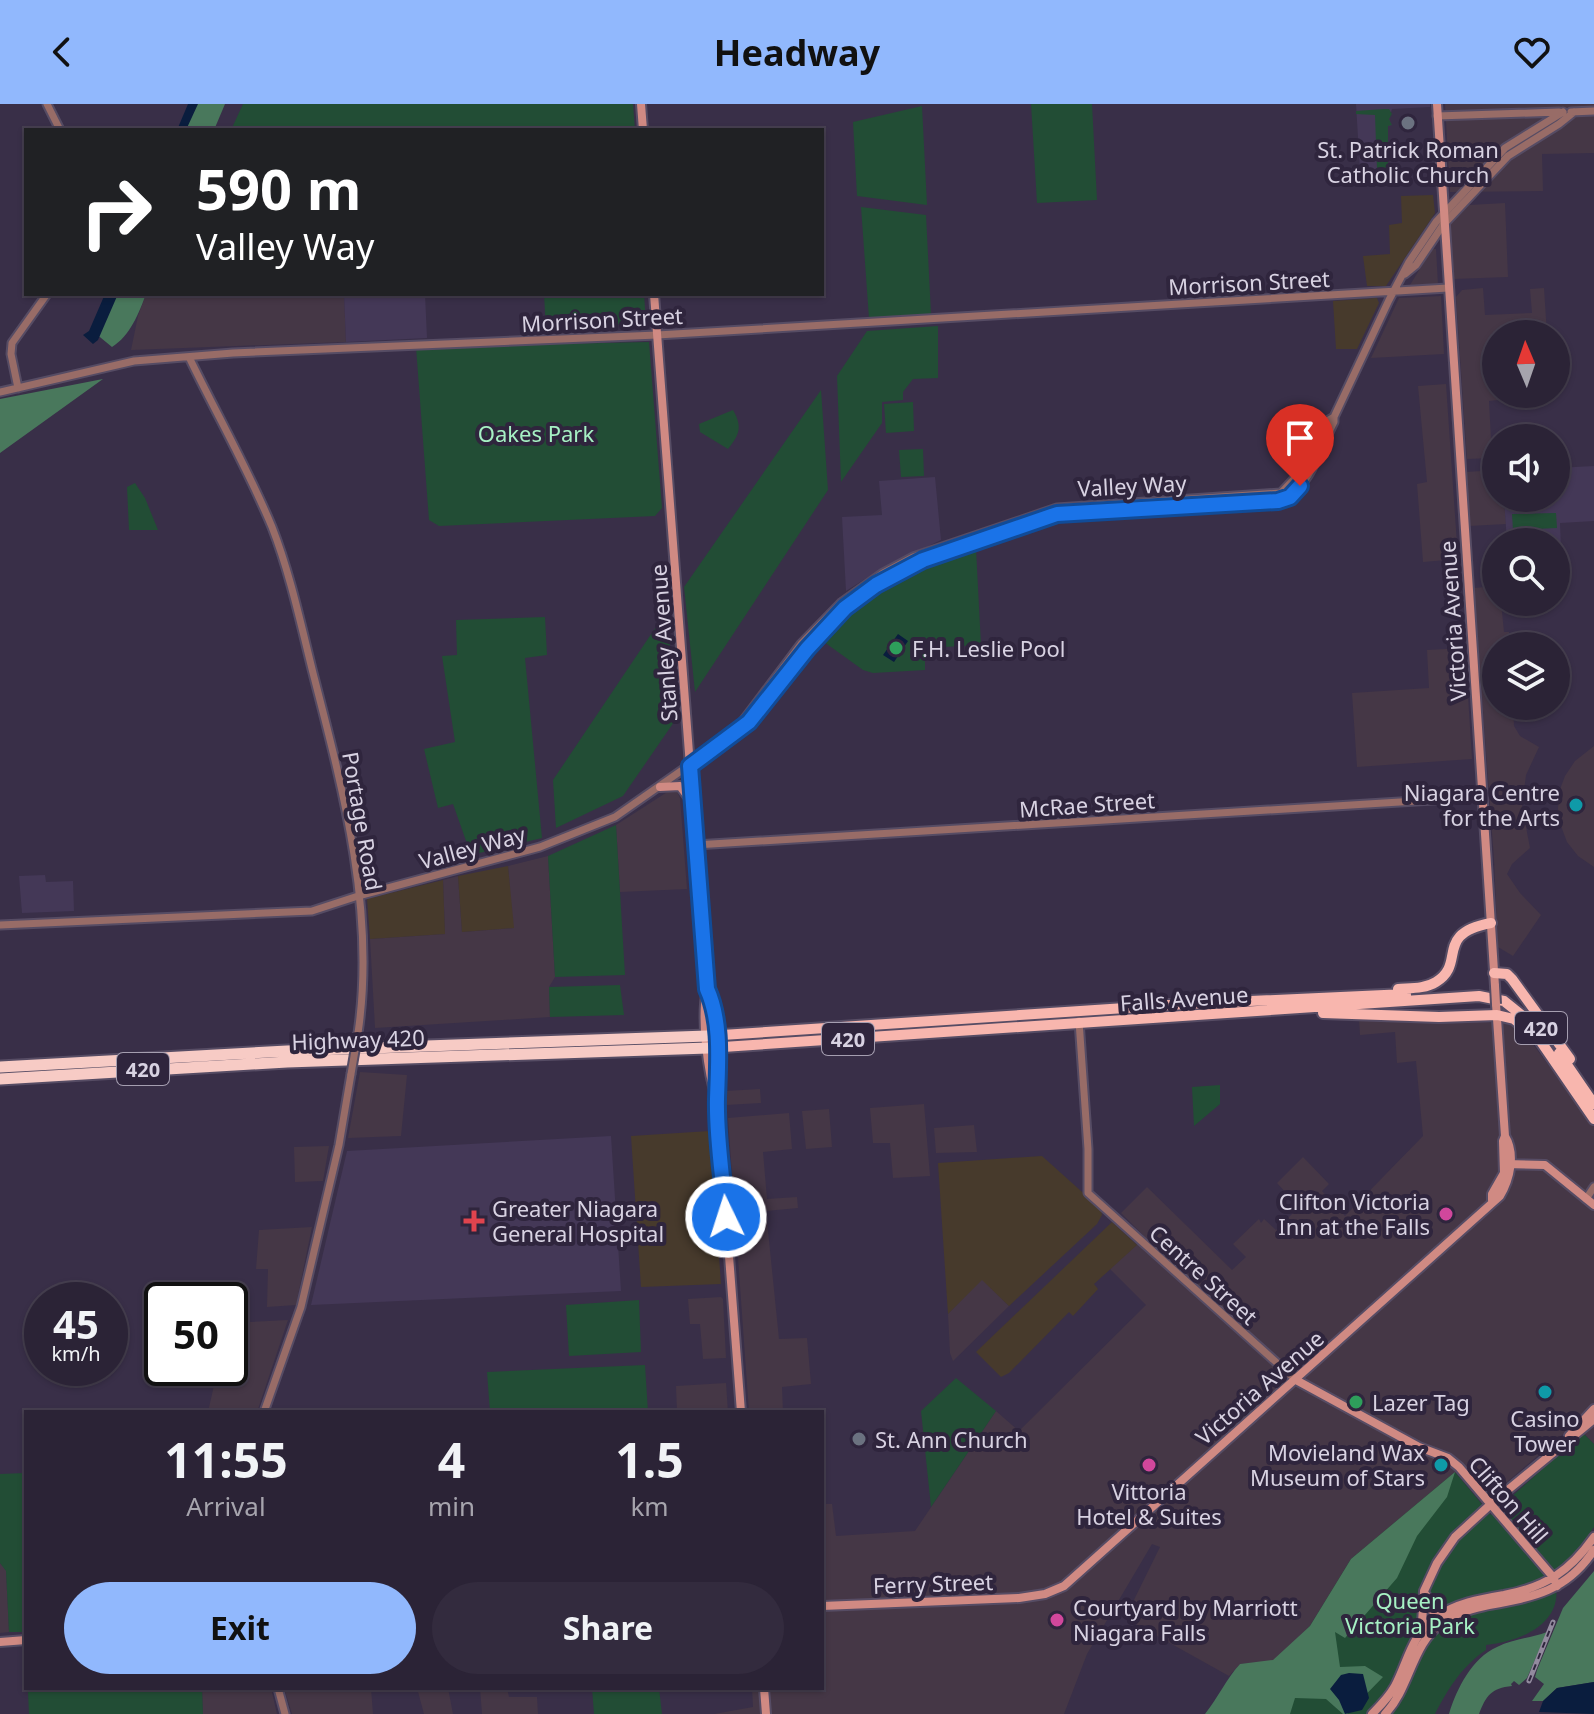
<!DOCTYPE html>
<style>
:root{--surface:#2b2336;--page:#332b3e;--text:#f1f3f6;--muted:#a6a4ad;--line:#474051;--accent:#91b8fd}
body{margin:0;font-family:"Noto Sans",sans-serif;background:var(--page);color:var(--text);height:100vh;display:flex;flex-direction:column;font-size:30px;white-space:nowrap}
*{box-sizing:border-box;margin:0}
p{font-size:26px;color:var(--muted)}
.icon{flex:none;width:44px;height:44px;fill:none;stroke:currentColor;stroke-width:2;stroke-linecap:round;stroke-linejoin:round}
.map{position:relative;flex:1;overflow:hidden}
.side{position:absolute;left:24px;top:1306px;width:800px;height:280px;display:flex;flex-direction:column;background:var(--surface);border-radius:0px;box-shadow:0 2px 6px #0004,0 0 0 2px var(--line)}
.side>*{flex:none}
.top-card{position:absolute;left:24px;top:24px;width:800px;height:168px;border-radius:0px;box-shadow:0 2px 6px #0004,0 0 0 2px var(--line);background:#202124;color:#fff;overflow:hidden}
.needle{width:52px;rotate:358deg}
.fabs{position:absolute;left:1482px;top:216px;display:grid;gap:16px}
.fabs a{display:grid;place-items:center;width:88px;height:88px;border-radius:50%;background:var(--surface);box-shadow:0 2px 6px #0004,0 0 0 2px var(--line);font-size:40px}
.speed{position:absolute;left:24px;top:1178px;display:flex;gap:16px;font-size:40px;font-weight:700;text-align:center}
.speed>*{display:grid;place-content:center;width:104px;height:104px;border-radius:50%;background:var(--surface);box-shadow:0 2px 6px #0004,0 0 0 2px var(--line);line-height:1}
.speed small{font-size:20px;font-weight:400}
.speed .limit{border:4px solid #111;border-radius:12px;background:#fff;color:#111}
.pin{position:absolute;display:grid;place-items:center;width:68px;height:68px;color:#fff;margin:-82px -34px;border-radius:50% 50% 50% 0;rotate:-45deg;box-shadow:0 0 8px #0007}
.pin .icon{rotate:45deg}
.me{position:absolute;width:88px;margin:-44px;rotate:356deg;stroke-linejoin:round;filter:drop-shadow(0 0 6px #0008)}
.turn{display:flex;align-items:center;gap:28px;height:168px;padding:0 40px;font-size:36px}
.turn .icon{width:104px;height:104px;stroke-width:2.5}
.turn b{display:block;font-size:56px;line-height:68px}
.eta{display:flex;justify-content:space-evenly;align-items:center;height:136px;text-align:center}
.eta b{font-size:48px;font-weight:700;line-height:56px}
.primary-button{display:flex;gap:16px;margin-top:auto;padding:16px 40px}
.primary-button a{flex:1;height:92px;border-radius:48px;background:var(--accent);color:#111;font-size:32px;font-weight:700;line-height:92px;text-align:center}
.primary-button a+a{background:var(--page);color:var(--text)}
header{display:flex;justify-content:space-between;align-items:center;height:104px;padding:0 40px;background:var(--accent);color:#111;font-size:36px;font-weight:700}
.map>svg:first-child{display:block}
</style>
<header><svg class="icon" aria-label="back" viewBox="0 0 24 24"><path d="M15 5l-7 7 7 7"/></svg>Headway<svg class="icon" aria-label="heart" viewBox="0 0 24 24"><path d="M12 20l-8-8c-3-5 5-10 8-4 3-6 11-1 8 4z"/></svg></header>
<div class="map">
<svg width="1594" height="1610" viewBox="0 0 1594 1610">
<rect width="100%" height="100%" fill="#392f48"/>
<path fill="#453746" d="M 1445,0 L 1594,0 L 1594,49 L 1542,50 L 1543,87 L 1450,88 Z
M 1505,99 L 1508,173 L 1454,175 L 1450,121 L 1469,101 Z
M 1432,145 L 1436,145 L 1438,180 L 1410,181 Z
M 1483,184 L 1485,211 L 1532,209 L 1530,185 L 1544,184 L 1547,230 L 1496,230 L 1498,296 L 1489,297 L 1492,354 L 1467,355 L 1456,193 L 1462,186 Z
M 146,190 L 344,190 L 346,238 L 131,246 L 138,212 Z
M 1441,192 L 1444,250 L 1371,254 L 1399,194 Z
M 1446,280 L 1458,455 L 1423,458 L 1417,380 L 1427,378 L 1418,282 Z
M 1496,366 L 1496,394 L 1504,394 L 1506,420 L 1469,422 L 1466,368 Z
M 1496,482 L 1496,498 L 1501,498 L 1504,528 L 1509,528 L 1509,542 L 1496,542 L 1496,602 L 1513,602 L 1514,622 L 1520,632 L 1539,643 L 1526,671 L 1522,702 L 1530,744 L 1512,760 L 1507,770 L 1520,789 L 1541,811 L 1513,852 L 1498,843 L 1494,756 L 1474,484 Z
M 1465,544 L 1472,655 L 1357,663 L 1352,589 L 1429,584 L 1427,546 Z
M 1594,642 L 1594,763 L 1578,752 L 1567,738 L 1561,722 L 1558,705 L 1559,688 L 1565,672 L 1575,657 Z
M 675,683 L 680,694 L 687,785 L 620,788 L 616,721 Z
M 548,752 L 555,873 L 549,883 L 550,913 L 375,924 L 370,835 L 445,830 L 443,776 L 458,772 L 462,828 L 513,824 L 508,762 Z
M 1359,915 L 1517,919 L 1594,1022 L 1594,1340 L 1575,1320 L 1493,1390 L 1465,1362 L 1351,1455 L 1310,1522 L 1273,1557 L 1240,1560 L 1229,1572 L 1125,1514 L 1160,1443 L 1152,1440 L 1087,1550 L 1064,1610 L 714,1610 L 753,1603 L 752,1584 L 822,1584 L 822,1400 L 832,1400 L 836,1432 L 915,1427 L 996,1307 L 1019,1327 L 1146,1201 L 1110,1165 L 1145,1133 L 1121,1109 L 1147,1083 L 1232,1166 L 1246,1153 L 1233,1140 L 1259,1115 L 1261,1119 L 1264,1115 L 1276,1126 L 1299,1103 L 1277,1079 L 1303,1053 L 1329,1080 L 1322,1087 L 1345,1112 L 1423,1032 L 1416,957 L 1397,959 L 1395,928 L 1360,931 Z
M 360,968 L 407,971 L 401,1032 L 348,1034 Z
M 760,985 L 761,999 L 726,1001 L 725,987 Z
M 924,1000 L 930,1072 L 893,1074 L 890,1039 L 873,1039 L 870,1004 Z
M 829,1005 L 832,1043 L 806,1045 L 802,1007 Z
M 789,1009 L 792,1045 L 763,1048 L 767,1095 L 797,1093 L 798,1104 L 766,1107 L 779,1235 L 807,1234 L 811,1280 L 782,1283 L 783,1308 L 749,1308 L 728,1014 Z
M 974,1021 L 977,1048 L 936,1049 L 934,1024 Z
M 329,1042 L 323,1077 L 295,1078 L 294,1043 Z
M 312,1123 L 296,1201 L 267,1203 L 268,1165 L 256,1165 L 259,1126 Z
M 982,1175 L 1009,1202 L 953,1257 L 950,1249 L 948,1210 Z
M 721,1193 L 723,1195 L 726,1254 L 703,1255 L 700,1220 L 690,1220 L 688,1195 Z
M 288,1216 L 257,1308 L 208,1308 L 217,1268 L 196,1267 L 196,1264 L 230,1264 L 230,1219 Z
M 726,1279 L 728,1308 L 677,1308 L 676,1282 Z
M 0,1459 L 6,1466 L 9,1528 L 0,1529 Z
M 202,1584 L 271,1584 L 277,1610 L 203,1610 Z
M 284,1584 L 371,1584 L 373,1610 L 292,1610 Z
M 417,1584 L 448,1584 L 453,1610 L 424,1610 Z
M 480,1584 L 507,1584 L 509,1593 L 537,1593 L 538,1610 L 482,1610 Z"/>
<path fill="#473a2c" d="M 1433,91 L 1435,109 L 1386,182 L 1367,182 L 1363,152 L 1390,150 L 1389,121 L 1402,119 L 1401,92 Z
M 1377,194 L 1379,199 L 1357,245 L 1336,245 L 1333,197 Z
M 508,762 L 514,824 L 462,828 L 458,772 Z
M 443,776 L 445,830 L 370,835 L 367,795 Z
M 710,1027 L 721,1180 L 641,1183 L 631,1032 Z
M 1042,1052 L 1101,1105 L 1102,1111 L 1097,1120 L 1009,1202 L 982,1176 L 948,1210 L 938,1059 Z
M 1112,1118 L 1137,1141 L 1094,1180 L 1098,1185 L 1073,1212 L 1069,1208 L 1009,1269 L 1001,1273 L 976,1248 Z"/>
<path fill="#443857" d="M 1356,0 L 1430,0 L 1430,3 L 1392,5 L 1389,15 L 1392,21 L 1388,22 L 1386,35 L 1388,65 L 1360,67 Z
M 344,190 L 425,190 L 427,234 L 346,238 Z
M 1594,362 L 1594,417 L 1560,419 L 1561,445 L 1556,445 L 1556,438 L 1507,438 L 1504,394 L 1556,394 L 1556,364 Z
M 935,373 L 941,436 L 881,465 L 846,487 L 842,413 L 882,411 L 879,377 Z
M 45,771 L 46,778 L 73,777 L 74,807 L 22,809 L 19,772 Z
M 611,1032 L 621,1187 L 311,1201 L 347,1047 Z"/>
<path fill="#224d35" d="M 243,0 L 633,0 L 635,26 L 231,26 Z
M 1031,0 L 1092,0 L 1097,96 L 1037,99 Z
M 922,2 L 927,101 L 857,92 L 853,18 Z
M 1384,5 L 1389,5 L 1392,10 L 1389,15 L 1392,21 L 1388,22 L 1388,65 L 1377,65 L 1375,11 L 1356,10 L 1356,7 Z
M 861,103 L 926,111 L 931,210 L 869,214 Z
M 544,190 L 644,190 L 646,218 L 546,226 Z
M 938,222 L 938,274 L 913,275 L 903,288 L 903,296 L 882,298 L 882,319 L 841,378 L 837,272 L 867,227 Z
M 649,238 L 662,404 L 655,412 L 439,422 L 429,416 L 416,243 Z
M 821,286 L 828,386 L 695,588 L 684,483 Z
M 913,298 L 914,327 L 886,329 L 884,300 Z
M 733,306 C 743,323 739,331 728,345 L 700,328 L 699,320 Z
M 923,345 L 924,372 L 901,373 L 899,346 Z
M 135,379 L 145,394 L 158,426 L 129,426 L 127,383 Z
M 1556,409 L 1557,424 L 1513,426 L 1512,410 Z
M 976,445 L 981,541 L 925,544 L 925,566 L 873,569 L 863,566 L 824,538 C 848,505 895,471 934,457 C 947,452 962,449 976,445 Z
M 668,505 L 674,618 L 623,692 L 556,724 L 553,676 Z
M 545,513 L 547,551 L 525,554 L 542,734 L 471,751 L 453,700 L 438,704 L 424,645 L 455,638 L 442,552 L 457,551 L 456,516 Z
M 616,721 L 625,871 L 555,873 L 548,752 Z
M 620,881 L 624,911 L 550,913 L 549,883 Z
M 1220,981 L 1220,1000 L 1194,1022 L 1192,983 Z
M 639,1196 L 641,1248 L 569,1252 L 566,1201 Z
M 645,1261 L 648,1308 L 490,1308 L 487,1268 Z
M 956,1274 L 996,1307 L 931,1403 L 921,1307 Z
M 1583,1329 L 1594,1340 L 1594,1423 L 1573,1454 L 1552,1468 C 1571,1515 1526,1537 1486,1541 L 1486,1546 C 1462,1562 1448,1585 1435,1610 L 1230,1610 L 1310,1522 L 1351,1455 L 1455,1368 L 1491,1411 Z
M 26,1369 L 26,1528 L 9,1528 L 6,1467 L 0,1459 L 0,1370 Z
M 64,1584 L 202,1584 L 203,1610 L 29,1610 L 28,1588 L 64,1587 Z
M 592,1584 L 659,1584 L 662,1610 L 594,1610 Z"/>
<path fill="#49785c" d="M 196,0 L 225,0 L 214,26 L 185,26 Z
M 113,190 L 146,190 C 139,209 130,232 112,243 L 95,229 Z
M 103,275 L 0,349 L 0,295 Z
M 1455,1368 L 1447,1393 L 1417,1432 L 1397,1474 L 1345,1534 L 1335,1528 L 1340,1563 L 1365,1562 L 1383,1573 L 1347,1610 L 1343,1610 L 1326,1595 L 1295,1594 L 1290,1610 L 1205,1610 C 1218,1594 1226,1575 1240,1560 L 1273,1556 L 1310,1522 L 1351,1455 Z
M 1594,1467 L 1594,1578 L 1557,1584 L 1543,1597 L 1532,1597 L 1544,1580 L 1535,1573 L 1537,1566 L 1563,1504 Z
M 1547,1528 L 1527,1574 L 1519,1581 L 1514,1577 L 1511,1580 L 1512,1582 C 1491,1584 1486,1592 1479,1610 L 1449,1610 C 1457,1584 1472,1554 1497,1543 C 1513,1535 1531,1534 1547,1528 Z"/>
<path fill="#0a1d3e" d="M 188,0 L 198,0 L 186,26 L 177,26 Z
M 105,190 L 118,190 L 98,236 L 93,240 L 83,231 L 89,227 Z
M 898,530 L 908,537 L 894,558 L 883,551 Z
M 1349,1569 L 1363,1570 L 1369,1594 L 1362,1606 L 1345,1610 L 1339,1596 L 1330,1585 L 1341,1571 Z
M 1594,1578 L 1594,1610 L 1539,1608 L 1543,1597 L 1557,1584 Z"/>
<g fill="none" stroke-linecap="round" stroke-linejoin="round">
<defs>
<path id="tertiary" d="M 47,0 L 60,26
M 1571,8 L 1594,7
M 1437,12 L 1559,8
M 1405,170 L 1416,161 L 1443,121 L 1508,52 L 1559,20 L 1574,8
M 189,253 C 216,309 248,365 272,423 C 290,469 301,521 313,569 C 343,685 376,809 358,929
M 18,284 L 11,250 L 12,239 L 47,190
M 0,288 L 134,257 L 233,249 L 657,231 L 1448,184
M 734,629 L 801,540 L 841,499 L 883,469 L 913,453 L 1057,404 L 1281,389 L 1296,373 L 1327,317 L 1334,313
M 695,741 L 1481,693
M 0,821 L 312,807 L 358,792 L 540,743 L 615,713 L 741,625 L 767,598 L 811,540 L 845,504 L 876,481 L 923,456 L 1057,410 L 1285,396 C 1310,381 1321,343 1334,318 L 1334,313 L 1389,196 L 1409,158 L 1436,118 L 1505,44 L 1563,8
M 1079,917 L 1088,1045 L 1088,1089 L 1296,1276
M 1586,1095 L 1594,1083
M 264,1308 L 301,1203 L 339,1041 L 351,970
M 278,1584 L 285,1610"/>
<path id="secondary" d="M 641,0 L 643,26
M 1437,0 L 1495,882
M 654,190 L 707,885 C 701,914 707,967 717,996
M 660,683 L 680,682 L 689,694
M 707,885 C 720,914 721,964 717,996 L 741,1308
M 1505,1060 L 1545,1061 L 1594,1101
M 1492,1096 L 1492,1090 L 1504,1069 L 1503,1037 L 1505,1032 L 1496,900
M 1296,1276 L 1419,1343 L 1448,1354 L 1459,1363 L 1553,1473 L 1557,1482
M 1569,1332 L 1594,1305
M 1426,1491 L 1431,1506 L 1444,1508
M 822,1502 L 1019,1494 L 1045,1490 L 1064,1482 L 1500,1092 C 1510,1075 1516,1050 1505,1032
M 1419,1527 L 1422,1519 L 1424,1487 L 1437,1459 L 1455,1433 L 1492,1399 L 1594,1315
M 0,1538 L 26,1536
M 764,1584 L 766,1610
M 1372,1610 C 1381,1601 1389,1593 1395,1582 C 1408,1557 1411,1532 1435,1514 C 1456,1499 1480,1495 1504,1491 C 1546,1483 1570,1467 1594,1433
M 1385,1610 C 1411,1583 1411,1540 1443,1518 C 1457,1508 1473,1505 1489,1501 C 1534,1493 1567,1487 1594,1446"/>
<path id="trunk" d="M 1494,869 L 1507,870 L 1512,875 L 1570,955
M 1398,885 C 1410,884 1425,885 1436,878 C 1467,859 1433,830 1491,819
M 1323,909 L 1439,913 L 1497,911 L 1514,915 L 1529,928
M 707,932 L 1185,900 L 1406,890
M 708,944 L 1479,892 L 1504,897 L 1524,913 L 1594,1015
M 1559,949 L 1594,1000"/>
<path id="motorway" d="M 0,963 L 287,947 L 707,932
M 0,975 L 287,958 L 708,944"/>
</defs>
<use href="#tertiary" stroke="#564c64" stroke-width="11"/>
<use href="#secondary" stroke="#564c64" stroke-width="12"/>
<use href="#trunk" stroke="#564c64" stroke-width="14"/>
<use href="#motorway" stroke="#564c64" stroke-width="15"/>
<use href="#tertiary" stroke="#986c67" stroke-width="7"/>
<use href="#secondary" stroke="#d08a83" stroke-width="8"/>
<use href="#trunk" stroke="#f8b6ae" stroke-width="10"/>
<use href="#motorway" stroke="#f7cbc5" stroke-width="11"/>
<defs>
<path id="rail" d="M 1529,1577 L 1553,1518"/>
</defs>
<use href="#rail" stroke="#928a9e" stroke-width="5"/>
<use href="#rail" stroke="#2f253d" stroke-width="2" stroke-dasharray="6" stroke-linecap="butt"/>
<defs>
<path id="tertiary-bridge" d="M 351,970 L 358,929"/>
<path id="secondary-bridge" d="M 1495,882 L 1496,900"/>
</defs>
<use href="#tertiary-bridge" stroke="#564c64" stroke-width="11" stroke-linecap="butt"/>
<use href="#secondary-bridge" stroke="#564c64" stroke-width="12" stroke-linecap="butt"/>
<use href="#tertiary-bridge" stroke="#986c67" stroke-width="7"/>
<use href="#secondary-bridge" stroke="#d08a83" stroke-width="8"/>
</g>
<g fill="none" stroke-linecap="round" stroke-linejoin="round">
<defs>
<path id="route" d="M 726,1113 C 723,1074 716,1034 717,995 C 718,959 722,918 707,885 L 690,662 L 749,618 L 807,545 L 845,504 L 876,481 L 923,456 L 1057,410 L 1278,397 L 1290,393 L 1300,382"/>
</defs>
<use href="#route" stroke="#114b97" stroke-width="20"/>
<use href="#route" stroke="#1a73e8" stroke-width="14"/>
</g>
<g fill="#6b7280" stroke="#2f253d" stroke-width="3">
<circle cx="1408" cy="19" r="8"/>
<circle cx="859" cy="1335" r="8"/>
</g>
<g fill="#2e9e5b" stroke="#2f253d" stroke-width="3">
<circle cx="896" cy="544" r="8"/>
<circle cx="1356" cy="1298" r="8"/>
</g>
<g fill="#0f9aa8" stroke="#2f253d" stroke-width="3">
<circle cx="1576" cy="701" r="8"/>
<circle cx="1545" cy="1288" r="8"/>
<circle cx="1441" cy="1361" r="8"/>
</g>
<g fill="#d1479c" stroke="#2f253d" stroke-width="3">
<circle cx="1446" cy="1110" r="8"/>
<circle cx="1149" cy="1361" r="8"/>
<circle cx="1057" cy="1516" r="8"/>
</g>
<path fill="#e0444e" stroke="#2f253d" stroke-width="3" d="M470 1105h8v8h8v8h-8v8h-8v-8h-8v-8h8z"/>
<g text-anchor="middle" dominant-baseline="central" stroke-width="8" stroke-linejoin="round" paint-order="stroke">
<g fill="#2f253d" stroke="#a59eb0" stroke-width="2">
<rect x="1515" y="908" width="52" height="32" rx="6"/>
<rect x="822" y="919" width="52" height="32" rx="6"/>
<rect x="117" y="949" width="52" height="32" rx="6"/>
</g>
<g font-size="20" font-weight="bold" fill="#d8d2e2">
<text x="1541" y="924">420</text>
<text x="848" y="935">420</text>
<text x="143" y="965">420</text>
</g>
<g font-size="22" fill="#d8d2e2" stroke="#2f253d" text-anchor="start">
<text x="1408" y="45" text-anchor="middle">St. Patrick Roman<tspan x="1408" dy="25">Catholic Church</tspan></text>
<text x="912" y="544">F.H. Leslie Pool</text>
<text x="1560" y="688" text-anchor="end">Niagara Centre<tspan x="1560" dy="25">for the Arts</tspan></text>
<text x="1430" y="1097" text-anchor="end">Clifton Victoria<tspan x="1430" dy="25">Inn at the Falls</tspan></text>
<text x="492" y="1104">Greater Niagara<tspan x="492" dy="25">General Hospital</tspan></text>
<text x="1372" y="1298">Lazer Tag</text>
<text x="1545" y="1314" text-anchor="middle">Casino<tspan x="1545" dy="25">Tower</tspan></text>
<text x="875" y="1335">St. Ann Church</text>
<text x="1425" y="1348" text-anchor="end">Movieland Wax<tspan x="1425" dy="25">Museum of Stars</tspan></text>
<text x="1149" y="1387" text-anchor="middle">Vittoria<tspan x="1149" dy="25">Hotel &amp; Suites</tspan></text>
<text x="1073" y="1503">Courtyard by Marriott<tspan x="1073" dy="25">Niagara Falls</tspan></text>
</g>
<g font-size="22" fill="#d8d2e2" stroke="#2f253d">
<text transform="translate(1249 178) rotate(-3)">Morrison Street</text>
<text transform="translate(602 215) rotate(-3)">Morrison Street</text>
<text transform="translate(1132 381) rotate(-3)">Valley Way</text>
<text transform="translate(1452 517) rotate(-94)">Victoria Avenue</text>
<text transform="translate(663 539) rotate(-94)">Stanley Avenue</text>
<text transform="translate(1087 700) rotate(-4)">McRae Street</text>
<text transform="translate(363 717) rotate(80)">Portage Road</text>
<text transform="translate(472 743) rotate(-15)">Valley Way</text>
<text transform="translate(1184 894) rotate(-4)">Falls Avenue</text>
<text transform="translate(358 935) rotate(-2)">Highway 420</text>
<text transform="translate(1204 1170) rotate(42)">Centre Street</text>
<text transform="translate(1259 1283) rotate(-41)">Victoria Avenue</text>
<text transform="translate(1509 1395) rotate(49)">Clifton Hill</text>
<text transform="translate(933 1479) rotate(-2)">Ferry Street</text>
</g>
<g font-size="22" fill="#a6f1c4" stroke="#2f253d">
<text x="536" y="329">Oakes Park</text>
<text x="1410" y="1496">Queen<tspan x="1410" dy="25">Victoria Park</tspan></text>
</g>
</g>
</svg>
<div class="fabs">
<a><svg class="needle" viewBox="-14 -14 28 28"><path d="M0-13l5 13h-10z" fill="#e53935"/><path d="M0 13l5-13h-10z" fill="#a6a4ad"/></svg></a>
<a><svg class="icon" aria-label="sound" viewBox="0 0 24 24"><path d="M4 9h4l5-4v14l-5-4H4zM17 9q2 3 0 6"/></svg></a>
<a><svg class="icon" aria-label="search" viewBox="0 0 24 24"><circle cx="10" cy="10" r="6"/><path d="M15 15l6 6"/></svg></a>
<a><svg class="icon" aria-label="layers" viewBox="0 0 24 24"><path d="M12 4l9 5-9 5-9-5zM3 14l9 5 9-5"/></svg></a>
</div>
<div class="speed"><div>45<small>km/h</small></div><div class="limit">50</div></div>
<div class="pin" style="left:1300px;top:382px;background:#d93025"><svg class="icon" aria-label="arrive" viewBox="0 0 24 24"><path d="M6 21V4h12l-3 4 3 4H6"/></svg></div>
<svg class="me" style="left:726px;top:1113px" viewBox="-20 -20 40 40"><circle r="17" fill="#1a73e8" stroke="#fff" stroke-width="3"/><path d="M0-11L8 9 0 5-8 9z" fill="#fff"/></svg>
<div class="top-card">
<div class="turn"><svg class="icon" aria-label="right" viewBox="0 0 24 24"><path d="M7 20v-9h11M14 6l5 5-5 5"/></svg><div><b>590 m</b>Valley Way</div></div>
</div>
<section class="side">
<div class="eta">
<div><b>11:55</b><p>Arrival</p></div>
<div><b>4</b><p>min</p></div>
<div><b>1.5</b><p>km</p></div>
</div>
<div class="primary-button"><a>Exit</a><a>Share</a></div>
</section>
</div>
